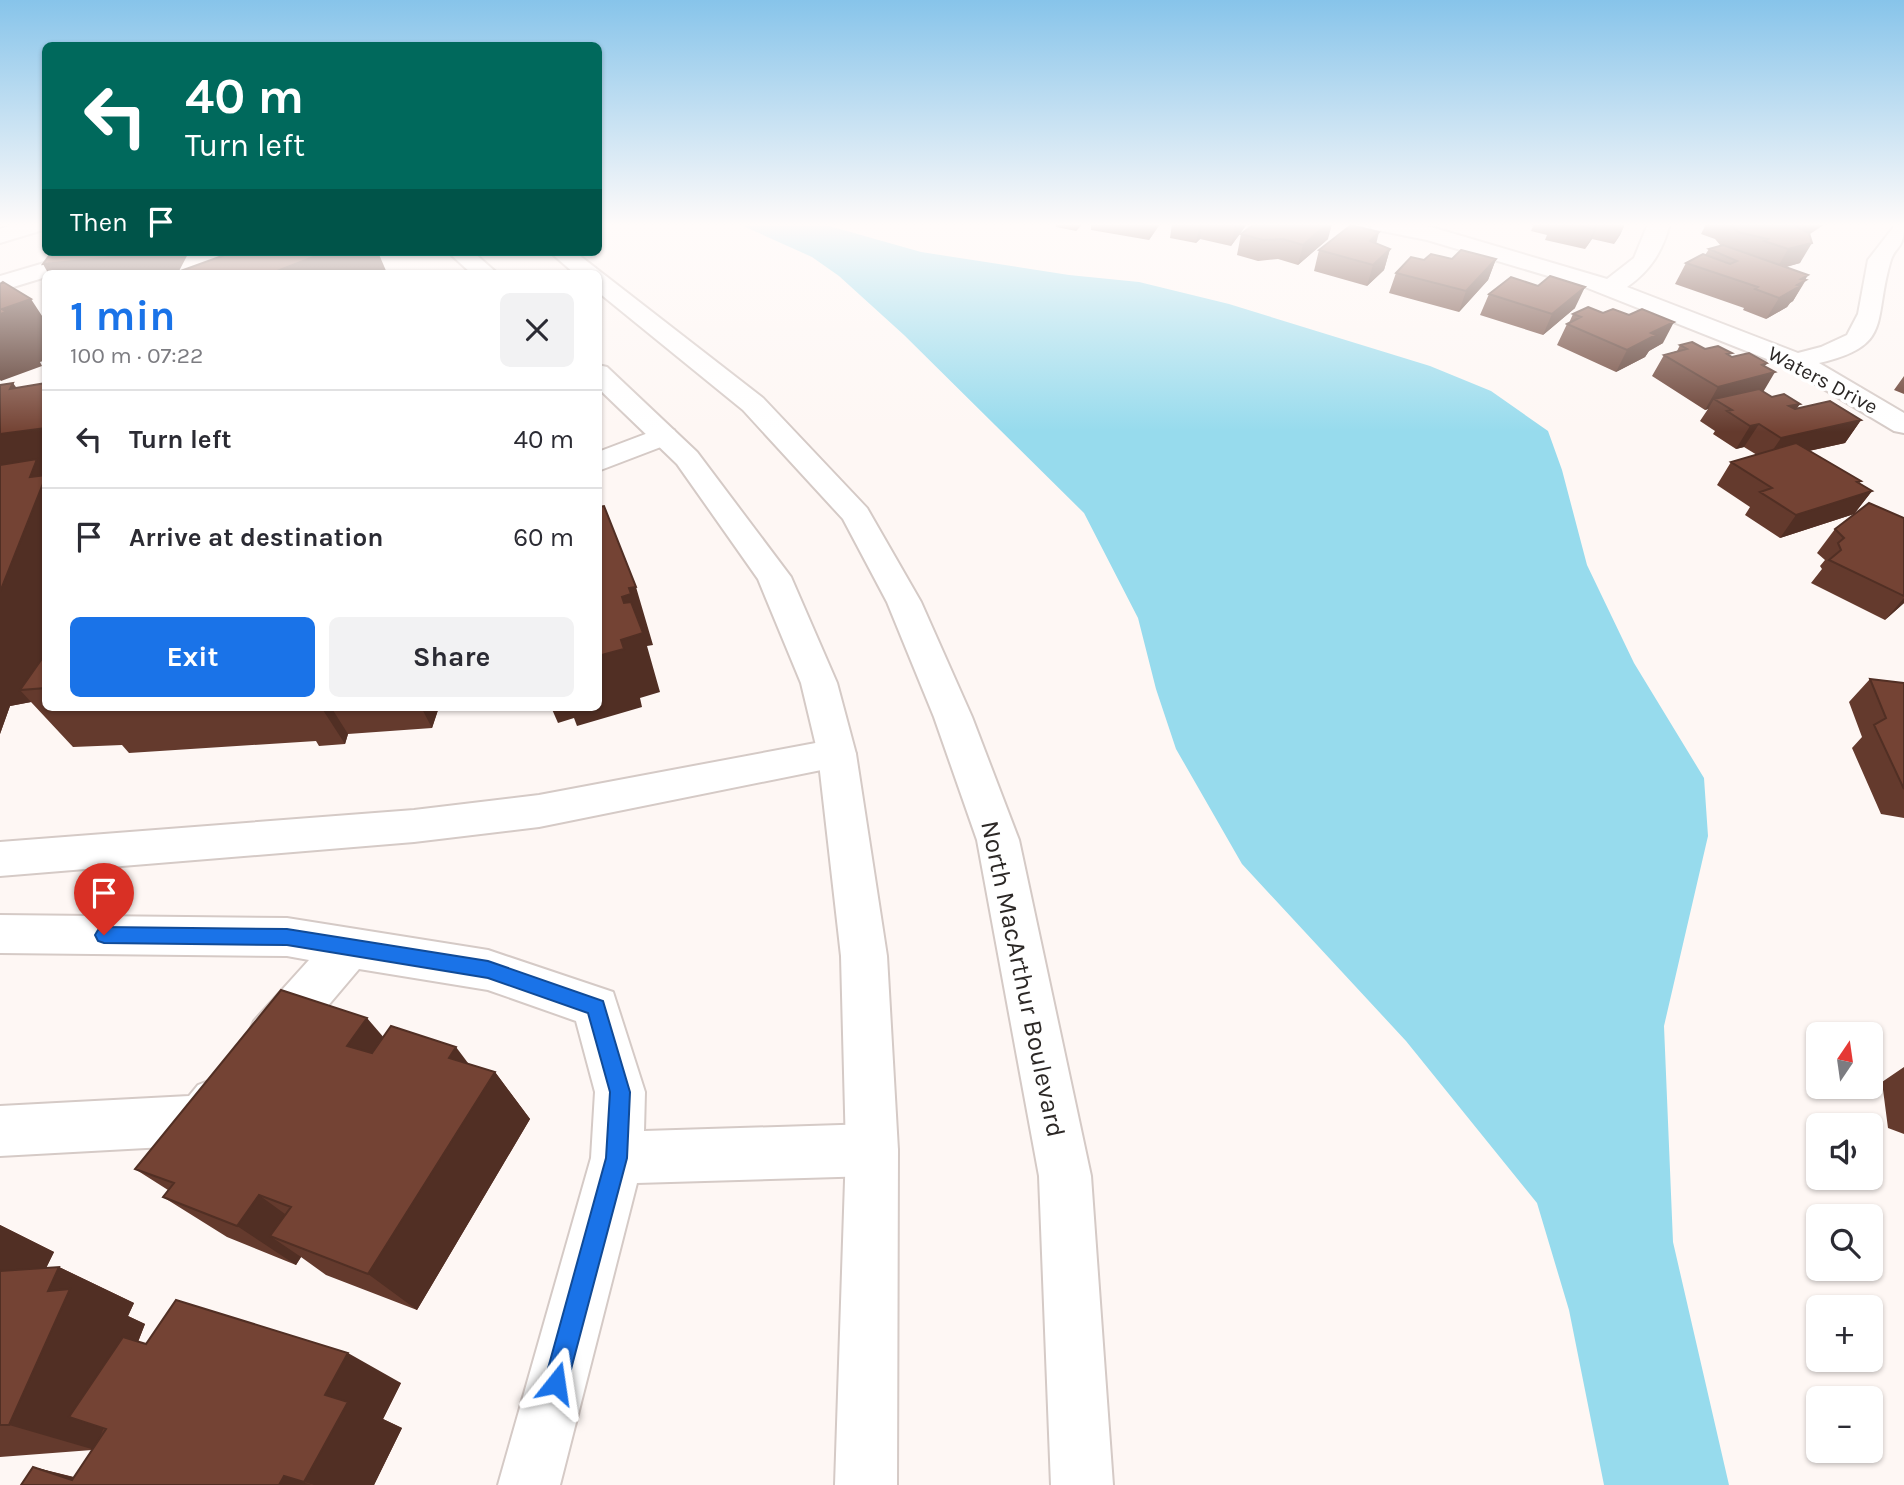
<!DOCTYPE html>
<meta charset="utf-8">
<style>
:root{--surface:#fff;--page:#f2f2f3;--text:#2b2b33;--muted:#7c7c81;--line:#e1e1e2;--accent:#1a73e8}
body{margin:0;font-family:Karla,sans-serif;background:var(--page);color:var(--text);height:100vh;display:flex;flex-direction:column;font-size:26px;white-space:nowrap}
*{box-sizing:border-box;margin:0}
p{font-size:23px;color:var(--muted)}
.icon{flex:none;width:38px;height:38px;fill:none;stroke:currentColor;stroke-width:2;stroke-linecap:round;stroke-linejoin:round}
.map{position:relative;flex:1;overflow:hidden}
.side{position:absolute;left:42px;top:270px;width:560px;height:441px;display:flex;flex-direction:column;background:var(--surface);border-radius:10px;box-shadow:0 2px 5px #0004}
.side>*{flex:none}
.guide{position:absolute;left:42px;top:42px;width:560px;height:214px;border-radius:10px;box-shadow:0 2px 5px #0004;background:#00695c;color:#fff;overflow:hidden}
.needle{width:46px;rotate:13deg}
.buttons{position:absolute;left:1806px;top:1022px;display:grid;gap:14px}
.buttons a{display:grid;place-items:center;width:77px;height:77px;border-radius:10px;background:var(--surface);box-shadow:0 2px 5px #0004;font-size:35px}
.pin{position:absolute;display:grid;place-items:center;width:60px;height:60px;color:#fff;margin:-72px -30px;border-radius:50% 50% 50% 0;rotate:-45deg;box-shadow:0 0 7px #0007}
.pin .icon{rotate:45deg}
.me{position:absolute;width:77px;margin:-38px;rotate:15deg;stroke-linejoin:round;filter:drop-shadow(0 0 5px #0008)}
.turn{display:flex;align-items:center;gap:24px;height:147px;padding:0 28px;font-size:32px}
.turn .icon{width:91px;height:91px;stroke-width:2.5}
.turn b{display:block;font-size:49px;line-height:60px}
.then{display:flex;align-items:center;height:66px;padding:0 28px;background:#0003;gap:14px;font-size:26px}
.round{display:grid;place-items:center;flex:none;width:74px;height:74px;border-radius:10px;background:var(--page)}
.overview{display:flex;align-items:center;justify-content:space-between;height:119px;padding:0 28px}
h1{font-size:42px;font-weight:700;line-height:52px;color:var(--accent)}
.action{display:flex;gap:14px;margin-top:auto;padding:14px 28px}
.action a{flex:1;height:80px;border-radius:10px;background:var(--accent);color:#fff;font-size:28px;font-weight:700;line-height:80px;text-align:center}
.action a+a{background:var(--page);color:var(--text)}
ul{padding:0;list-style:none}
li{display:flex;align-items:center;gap:21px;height:98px;padding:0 28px;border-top:2px solid var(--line)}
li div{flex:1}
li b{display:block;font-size:26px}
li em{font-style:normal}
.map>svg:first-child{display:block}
</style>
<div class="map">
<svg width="1904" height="1485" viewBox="0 0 1904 1485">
<rect width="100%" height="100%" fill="#fef7f4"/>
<path fill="#97dbed" d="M 739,224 L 822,224 L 921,252 L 1069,275 L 1139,282 L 1229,304 L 1430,366 L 1491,391 L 1548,431 L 1562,470 L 1587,565 L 1634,663 L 1704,778 L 1708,836 L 1664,1026 L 1673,1242 L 1729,1485 L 1604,1485 L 1569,1310 L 1537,1203 L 1406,1041 L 1242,864 L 1176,749 L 1156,689 L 1138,618 L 1084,513 L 904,335 L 839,276 L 812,257 Z"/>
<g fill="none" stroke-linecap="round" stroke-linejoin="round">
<defs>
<path id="minor" d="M 16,224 L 46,224 L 46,229 L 0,243 L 0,229 Z
M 1369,224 L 1415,224 L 1431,227 L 1607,279 L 1634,258 L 1648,224 L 1670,224 C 1662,252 1651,270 1627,287 L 1798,353 L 1821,347 L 1847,335 L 1858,314 L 1868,260 L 1896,224 L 1904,224 C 1904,252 1895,244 1890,263 C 1873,322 1893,346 1819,363 L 1904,413 L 1904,433 L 1894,431 L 1787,367 L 1585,287 L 1427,240 L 1372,229 Z
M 68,256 L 76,258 L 79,263 C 72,273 57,273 46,273 L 46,277 L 0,291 L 0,276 Z
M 664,427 L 674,430 L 678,436 L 674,442 L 598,471 L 598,452 Z
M 837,739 L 851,744 L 856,754 L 851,764 L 539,827 L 414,842 L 0,876 L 0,842 L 414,810 L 539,795 Z
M 0,915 L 287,918 L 488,950 L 613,992 L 645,1092 L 644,1131 L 872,1124 L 890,1132 L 898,1150 L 890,1168 L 872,1176 L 637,1183 L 560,1485 L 498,1485 L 591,1158 L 595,1092 L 576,1021 L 488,990 L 359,969 L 288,1053 L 271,1059 L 254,1053 L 247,1037 L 254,1021 L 309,960 L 287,956 L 0,953 Z
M 216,1078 L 234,1085 L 241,1102 C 231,1125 225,1135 201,1145 L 0,1156 L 0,1106 L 189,1096 L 198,1085 Z"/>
<path id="major" d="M 448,252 L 473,252 L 497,273 L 471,273 Z
M 550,252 L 575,252 L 763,398 L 867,508 L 921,602 L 972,717 L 1019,840 L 1091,1176 L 1113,1485 L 1051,1485 L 1039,1176 L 977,840 L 934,717 L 887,602 L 843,519 L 743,410 L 598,292 L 598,273 L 574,273 Z
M 598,365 L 607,367 L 697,452 L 791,577 L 837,683 L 856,754 L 887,956 L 898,1150 L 897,1485 L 835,1485 L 846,1150 L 841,956 L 818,754 L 801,683 L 758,579 L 677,464 L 598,388 Z"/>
</defs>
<use href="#minor" stroke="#d5cac6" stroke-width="4"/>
<use href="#major" stroke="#d5cac6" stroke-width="4"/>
<use href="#minor" fill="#fff" fill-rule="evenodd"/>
<use href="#major" fill="#fff" fill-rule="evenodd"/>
</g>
<path fill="#643a2d" d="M 1056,224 L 1082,224 L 1076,231 L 1056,227 Z
M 1091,224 L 1160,224 L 1149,240 L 1091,230 Z
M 1172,224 L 1247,224 L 1231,246 L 1200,239 L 1196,243 L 1170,238 Z
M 1534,224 L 1625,224 L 1620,235 L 1614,244 L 1592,239 L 1585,249 L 1545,240 L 1547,235 L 1531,231 Z
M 1706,224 L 1825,224 L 1810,234 L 1800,263 L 1785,267 L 1806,280 L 1793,301 L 1790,303 L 1787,307 L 1766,319 L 1743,310 L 1744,308 L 1675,284 L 1686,263 L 1705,255 L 1709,249 L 1721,246 L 1715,239 L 1701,234 Z
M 1241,234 L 1328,239 L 1298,265 L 1278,259 L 1258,261 L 1237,255 Z
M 1376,243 L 1390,249 L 1384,270 L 1367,286 L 1314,271 L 1319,250 Z
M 1452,259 L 1496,259 L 1488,280 L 1459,312 L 1389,293 L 1396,273 L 1424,260 Z
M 1489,294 L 1575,308 L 1543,335 L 1480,315 Z
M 1573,314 L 1663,343 L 1649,351 L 1645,357 L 1616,372 L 1557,345 L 1567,324 L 1569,323 Z
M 1680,345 L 1705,349 L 1730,356 L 1763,392 L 1796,409 L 1861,420 L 1845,443 L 1809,451 L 1872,491 L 1854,514 L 1780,538 L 1745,515 L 1750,507 L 1717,485 L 1731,462 L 1757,455 L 1744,447 L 1736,449 L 1713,434 L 1715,431 L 1700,421 L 1708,409 L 1705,410 L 1652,376 L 1664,355 L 1677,351 Z
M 1904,376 L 1904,394 L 1894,390 Z
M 46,383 L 46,707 L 439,707 L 432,728 L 348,734 L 345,744 L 319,746 L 316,741 L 129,753 L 122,745 L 73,747 L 31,702 L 10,706 L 0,734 L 17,388 Z
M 1904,518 L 1904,603 L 1885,620 L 1811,583 L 1822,569 L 1820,566 L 1825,560 L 1817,553 L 1835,529 Z
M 1870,679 L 1904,683 L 1904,818 L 1881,814 L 1852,748 L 1862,737 L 1849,702 Z
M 383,1037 L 495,1072 L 530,1119 L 417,1310 L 326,1275 L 301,1257 L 296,1265 L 227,1237 L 163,1197 L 168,1190 L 135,1169 Z
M 1904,1067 L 1904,1134 L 1888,1128 L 1882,1082 Z
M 0,1225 L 54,1252 L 46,1268 L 59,1267 L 134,1303 L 128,1316 L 145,1324 L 138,1342 L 146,1344 L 401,1383 L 383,1419 L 402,1428 L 374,1485 L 21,1485 L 33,1467 L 74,1477 L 92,1450 L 0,1457 Z"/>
<path fill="#512f24" d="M 1076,224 L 1082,224 L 1076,231 Z
M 1151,224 L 1160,224 L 1149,240 Z
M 1200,224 L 1202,224 L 1200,239 L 1196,243 Z
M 1236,224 L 1247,224 L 1231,246 L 1235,225 Z
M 1327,224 L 1332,224 L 1328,239 L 1298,265 L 1303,245 Z
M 1597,224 L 1598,224 L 1592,239 L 1585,249 Z
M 1623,224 L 1625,224 L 1620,235 L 1614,244 Z
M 1804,224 L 1825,224 L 1794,243 Z
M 1379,232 L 1374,253 L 1370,241 Z
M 1812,243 L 1800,263 L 1776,270 L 1788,249 Z
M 1390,249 L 1384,270 L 1367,286 L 1373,265 Z
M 129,252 L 189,252 L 178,273 L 48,273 L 43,264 Z
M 316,252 L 378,252 L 387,273 L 272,273 Z
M 1496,259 L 1488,280 L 1459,312 L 1466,291 Z
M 1808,275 L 1793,301 L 1790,303 L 1787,307 L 1766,319 L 1779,298 L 1801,279 Z
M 1585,287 L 1575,308 L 1543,335 L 1552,314 Z
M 31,299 L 46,322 L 46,360 L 40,362 L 42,366 L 1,381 L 0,380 L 0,314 L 2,309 Z
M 1674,322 L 1663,343 L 1649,351 L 1645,357 L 1616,372 L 1627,350 L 1651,333 Z
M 1767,363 L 1759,376 L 1775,372 L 1762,394 L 1714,399 L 1708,409 L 1705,410 L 1718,387 L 1762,365 Z
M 13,383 L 46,428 L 46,664 L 20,690 L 31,702 L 10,706 L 0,734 L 0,434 L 10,389 Z
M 1800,404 L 1785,426 L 1789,406 Z
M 1861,420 L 1845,443 L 1766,460 L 1781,438 Z
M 1759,424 L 1744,447 L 1736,449 L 1750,426 Z
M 1861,481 L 1848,498 L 1872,491 L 1854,514 L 1780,538 L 1796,515 Z
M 636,587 L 653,645 L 647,646 L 660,692 L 640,698 L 642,707 L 577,726 L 574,718 L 558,723 L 551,707 L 598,707 L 598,656 L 621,640 L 622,597 L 629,588 Z
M 1904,598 L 1904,603 L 1885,620 Z
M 321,707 L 331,707 L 348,734 L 345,744 Z
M 421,707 L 439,707 L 432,728 Z
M 367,1018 L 410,1068 L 347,1046 Z
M 456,1047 L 486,1087 L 495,1072 L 530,1119 L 417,1310 L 368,1274 L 449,1058 Z
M 259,1195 L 315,1236 L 270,1236 L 301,1257 L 296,1265 L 237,1226 Z
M 0,1225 L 54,1252 L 25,1311 L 0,1300 Z
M 59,1267 L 134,1303 L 128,1316 L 145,1324 L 95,1450 L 9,1425 L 48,1291 Z
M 348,1353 L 401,1383 L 383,1419 L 402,1428 L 374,1485 L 314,1485 L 304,1482 L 325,1395 Z
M 33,1467 L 104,1485 L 72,1480 Z
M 284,1476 L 312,1485 L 279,1485 Z"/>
<path fill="#744334" stroke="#512f24" stroke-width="2" d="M 1254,224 L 1327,224 L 1303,245 L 1283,239 L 1263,240 L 1241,234 Z
M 1574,224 L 1597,224 L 1594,229 Z
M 1730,224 L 1791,224 L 1809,233 L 1812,243 L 1788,249 L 1764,241 L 1768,239 L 1738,232 Z
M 1351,225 L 1379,232 L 1370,241 L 1390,249 L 1373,265 L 1319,250 Z
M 1723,245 L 1808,275 L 1801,279 L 1806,280 L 1797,285 L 1800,286 L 1779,298 L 1755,289 L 1758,287 L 1686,263 L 1703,254 L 1730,264 L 1737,261 L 1709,249 Z
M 1461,250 L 1496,259 L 1466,291 L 1396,273 L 1411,257 L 1424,260 L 1431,254 L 1452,259 Z
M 60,252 L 129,252 L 126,256 L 43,264 L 51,253 Z
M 233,252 L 317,252 L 311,254 L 316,256 L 272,273 L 175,273 Z
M 1550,276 L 1585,287 L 1552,314 L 1489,294 L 1511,277 L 1538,286 Z
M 3,282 L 31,299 L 2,309 L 6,312 L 0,314 L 0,284 Z
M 1588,307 L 1603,313 L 1613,309 L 1629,315 L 1642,309 L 1674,322 L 1651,333 L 1656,335 L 1627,350 L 1567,324 L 1581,317 L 1573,314 Z
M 1692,342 L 1705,349 L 1718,346 L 1732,353 L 1727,354 L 1732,357 L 1749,353 L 1767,363 L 1762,365 L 1775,372 L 1718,387 L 1664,355 L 1687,349 L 1680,345 Z
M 13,383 L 10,389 L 46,383 L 46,428 L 0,434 L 0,385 Z
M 1759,389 L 1772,397 L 1784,394 L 1800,404 L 1789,406 L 1795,409 L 1830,401 L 1861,420 L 1781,438 L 1759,424 L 1750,426 L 1727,411 L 1732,410 L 1714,399 Z
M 1796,443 L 1861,481 L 1857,482 L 1872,491 L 1796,515 L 1760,492 L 1772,488 L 1731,462 Z
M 37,459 L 30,477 L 46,475 L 46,476 L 0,592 L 0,465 Z
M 1869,503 L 1904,518 L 1904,596 L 1829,560 L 1841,550 L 1838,543 L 1844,538 L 1835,529 Z
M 604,506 L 636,587 L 629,588 L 631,594 L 622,597 L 624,603 L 631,602 L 643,633 L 621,640 L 624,649 L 598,656 L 598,507 Z
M 46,653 L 46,688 L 20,690 Z
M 1870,679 L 1904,683 L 1904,789 L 1874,725 L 1886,718 Z
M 281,990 L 367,1018 L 347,1046 L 372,1053 L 391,1026 L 456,1047 L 449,1058 L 495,1072 L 368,1274 L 270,1236 L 291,1207 L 259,1195 L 237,1226 L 163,1197 L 174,1183 L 135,1169 Z
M 59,1267 L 48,1291 L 70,1289 L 9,1425 L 0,1425 L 0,1271 Z
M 176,1300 L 348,1353 L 325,1395 L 348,1402 L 304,1482 L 284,1476 L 279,1485 L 21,1485 L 33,1467 L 72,1480 L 106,1429 L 69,1417 L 123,1337 L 146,1344 Z"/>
<linearGradient id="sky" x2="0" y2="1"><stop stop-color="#87c4ea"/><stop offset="0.52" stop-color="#fffbfa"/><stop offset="1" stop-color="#fffbfa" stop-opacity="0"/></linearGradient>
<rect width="1904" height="432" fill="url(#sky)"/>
<path fill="#1a73e8" stroke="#114b97" stroke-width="2" d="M 104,927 L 287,929 L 488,961 L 603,1001 L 630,1092 L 627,1158 L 565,1392 L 556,1395 L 547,1392 L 544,1383 L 606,1158 L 610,1092 L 588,1013 L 488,978 L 287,945 L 104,943 L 98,941 L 95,935 L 98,930 Z"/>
<g text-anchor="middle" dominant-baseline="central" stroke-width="7" stroke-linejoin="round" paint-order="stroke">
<g font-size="21" fill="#2c2826" stroke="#fff">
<text transform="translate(1823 380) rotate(28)">Waters Drive</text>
</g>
<g font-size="26" fill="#2c2826" stroke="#fff">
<text transform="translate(1023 979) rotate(78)">North MacArthur Boulevard</text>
</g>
</g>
</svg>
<div class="buttons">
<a><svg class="needle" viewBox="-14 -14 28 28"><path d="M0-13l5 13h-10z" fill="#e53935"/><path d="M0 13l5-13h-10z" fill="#7c7c81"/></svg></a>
<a><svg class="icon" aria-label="sound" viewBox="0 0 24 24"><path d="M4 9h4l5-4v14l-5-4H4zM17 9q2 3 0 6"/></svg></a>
<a><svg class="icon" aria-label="search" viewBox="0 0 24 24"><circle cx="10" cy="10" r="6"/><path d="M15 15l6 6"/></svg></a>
<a>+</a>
<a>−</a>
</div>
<div class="pin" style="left:104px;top:935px;background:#d93025"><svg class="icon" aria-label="arrive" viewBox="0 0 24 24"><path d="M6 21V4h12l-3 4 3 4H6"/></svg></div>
<svg class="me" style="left:556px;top:1383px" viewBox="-20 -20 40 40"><path d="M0-17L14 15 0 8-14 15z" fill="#1a73e8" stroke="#fff" stroke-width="4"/></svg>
<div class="guide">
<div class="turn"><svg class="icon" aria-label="left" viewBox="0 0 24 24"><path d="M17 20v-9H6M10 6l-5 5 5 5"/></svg><div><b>40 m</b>Turn left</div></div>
<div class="then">Then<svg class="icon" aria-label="arrive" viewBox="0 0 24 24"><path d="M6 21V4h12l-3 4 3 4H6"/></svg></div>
</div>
<section class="side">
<div class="overview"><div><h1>1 min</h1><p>100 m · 07:22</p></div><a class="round"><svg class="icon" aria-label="close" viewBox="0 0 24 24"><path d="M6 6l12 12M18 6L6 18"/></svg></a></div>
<ul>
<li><svg class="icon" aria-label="left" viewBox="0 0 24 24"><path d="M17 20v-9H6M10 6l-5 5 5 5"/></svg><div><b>Turn left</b></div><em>40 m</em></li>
<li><svg class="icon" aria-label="arrive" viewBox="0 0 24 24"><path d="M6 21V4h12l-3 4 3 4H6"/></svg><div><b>Arrive at destination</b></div><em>60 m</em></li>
</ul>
<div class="action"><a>Exit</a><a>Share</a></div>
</section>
</div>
